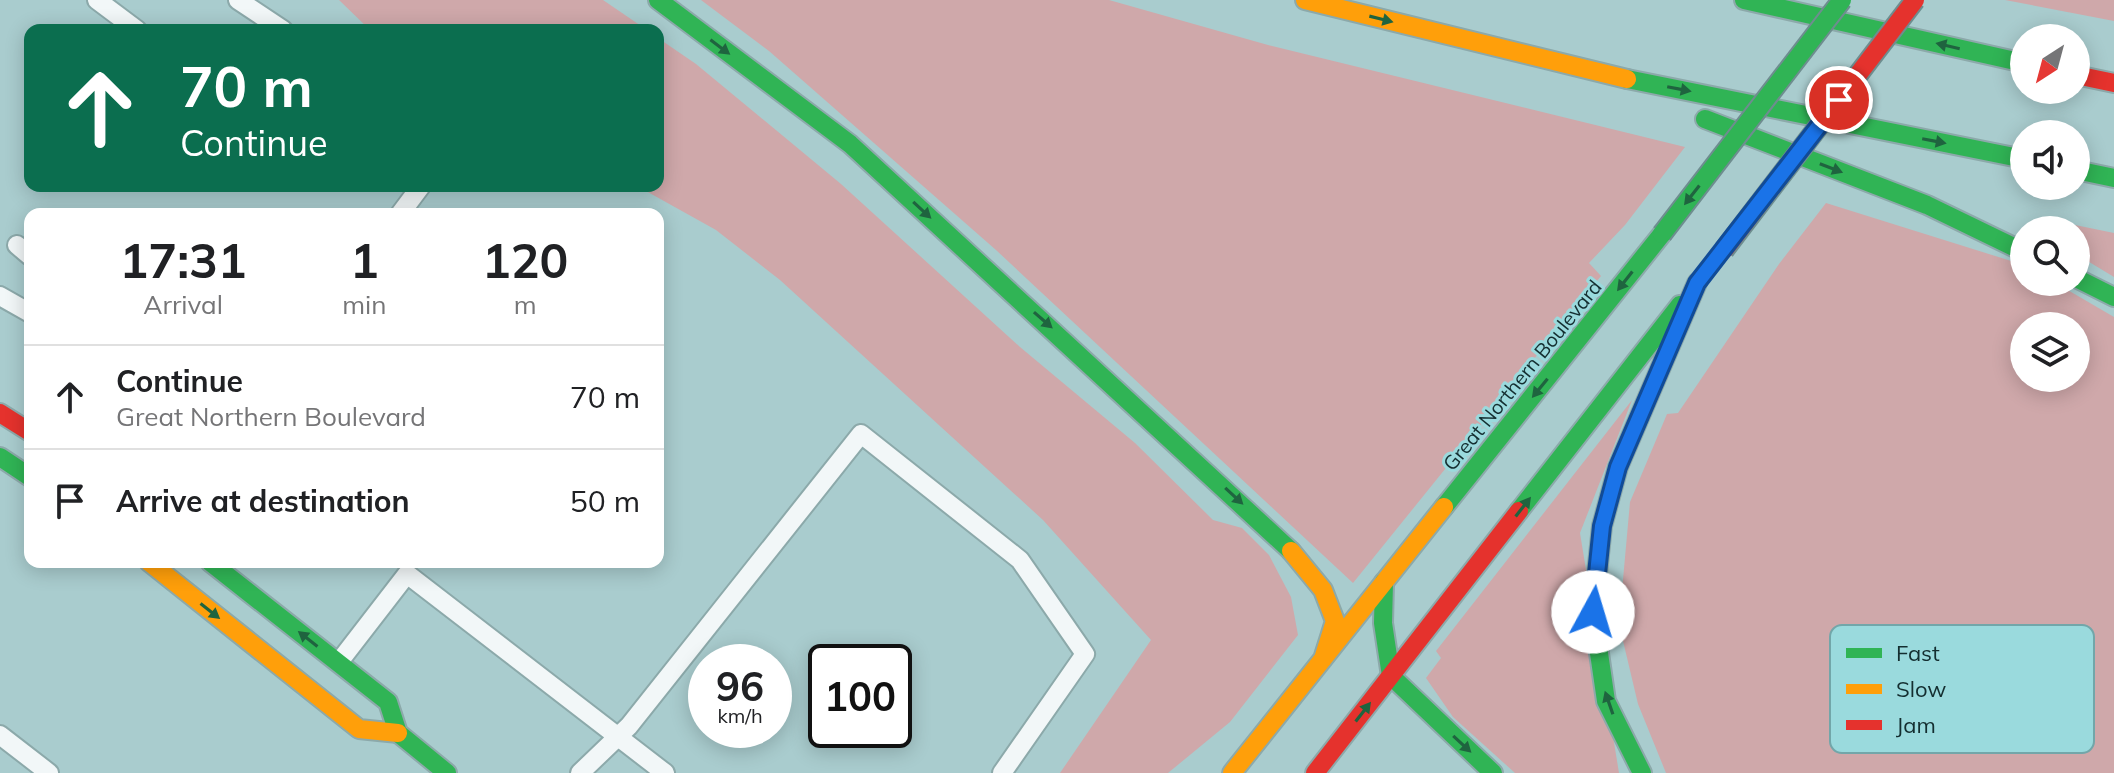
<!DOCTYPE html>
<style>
:root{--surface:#fff;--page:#f6f6f6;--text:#202124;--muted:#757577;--line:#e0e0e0}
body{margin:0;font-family:Mulish,sans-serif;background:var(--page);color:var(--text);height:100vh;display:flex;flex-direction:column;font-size:30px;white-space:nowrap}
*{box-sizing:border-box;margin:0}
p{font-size:26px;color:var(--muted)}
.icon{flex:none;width:44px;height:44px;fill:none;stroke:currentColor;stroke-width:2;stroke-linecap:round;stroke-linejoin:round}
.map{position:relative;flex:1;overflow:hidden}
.drawer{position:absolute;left:24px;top:208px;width:640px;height:360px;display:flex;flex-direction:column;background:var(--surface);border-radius:16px;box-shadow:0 4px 20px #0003}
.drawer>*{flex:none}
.guide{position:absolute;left:24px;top:24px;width:640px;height:168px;border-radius:16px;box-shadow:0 4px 20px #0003;background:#0b6e4f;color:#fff;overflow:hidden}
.needle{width:52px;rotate:216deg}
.buttons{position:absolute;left:2010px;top:24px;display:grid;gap:16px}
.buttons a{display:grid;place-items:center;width:80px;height:80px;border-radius:50%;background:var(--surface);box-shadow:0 4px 20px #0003;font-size:40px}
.speed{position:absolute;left:688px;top:644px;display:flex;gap:16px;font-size:40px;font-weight:700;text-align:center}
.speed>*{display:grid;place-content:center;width:104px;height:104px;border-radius:50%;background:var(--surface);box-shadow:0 4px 20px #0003;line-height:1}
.speed small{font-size:20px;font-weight:400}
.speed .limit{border:4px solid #111;border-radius:12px;background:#fff;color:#111}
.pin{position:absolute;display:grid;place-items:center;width:68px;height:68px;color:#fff;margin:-34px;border:4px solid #fff;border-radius:50%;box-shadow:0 2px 8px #0007}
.me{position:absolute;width:88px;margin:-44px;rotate:6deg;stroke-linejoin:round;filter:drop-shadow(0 0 6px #0008)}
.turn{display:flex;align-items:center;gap:28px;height:168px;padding:0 24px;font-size:36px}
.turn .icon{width:104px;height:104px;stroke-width:2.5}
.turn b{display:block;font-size:56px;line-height:68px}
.eta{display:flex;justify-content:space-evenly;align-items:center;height:136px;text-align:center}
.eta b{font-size:48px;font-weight:700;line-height:56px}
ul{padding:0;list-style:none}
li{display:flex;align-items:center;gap:24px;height:104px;padding:0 24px;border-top:2px solid var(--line)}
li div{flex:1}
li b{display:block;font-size:30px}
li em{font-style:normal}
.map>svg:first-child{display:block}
</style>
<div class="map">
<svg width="2114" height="773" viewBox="0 0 2114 773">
<rect width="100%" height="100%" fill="#a9ccce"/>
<path fill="#cfa8aa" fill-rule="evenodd" d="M 339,0 L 603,0 L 647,30 L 370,30 Z
M 701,0 L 1109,0 L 1268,45 L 1685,147 L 1625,225 L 1589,263 L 1601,276 L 1353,583 L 996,250 L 769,51 Z
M 2005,0 L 2114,0 L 2114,21 Z
M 658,38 L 696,64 L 841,184 L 1020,347 L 1135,443 L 1213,520 L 1242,528 L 1269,555 L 1291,597 L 1298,635 L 1230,722 L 1168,773 L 1060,773 L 1151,640 L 1043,520 L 780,280 L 716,230 L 637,186 L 658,186 Z
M 1826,203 L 2024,265 L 2024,282 L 2054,282 L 2114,317 L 2114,773 L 1666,773 L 1638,704 L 1619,624 L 1630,502 L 1667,414 L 1678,413 L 1779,264 ZM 2024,326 L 2076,326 L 2076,378 L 2024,378 Z
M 2041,218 L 2114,233 L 2114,277 L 2076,254 L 2076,230 L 2040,230 Z
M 1632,400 L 1580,533 L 1619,773 L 1515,773 L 1453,717 L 1426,678 L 1441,658 L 1436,651 Z"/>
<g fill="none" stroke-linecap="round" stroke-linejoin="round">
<defs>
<path id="lane" d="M 97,0 L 137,30
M 238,0 L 283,30
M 400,214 L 421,186
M 17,245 L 30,256
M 0,296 L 30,313
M 339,662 L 407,574 L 665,773
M 0,735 L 49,773
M 580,773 L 629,726 L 861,434 L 1020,560 L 1085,654 L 1002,773"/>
<path id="fast" d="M 658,0 L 850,144 L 1291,551
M 1744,0 L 2024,63
M 1627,79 L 2024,159
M 1705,119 L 1927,205 L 2024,252
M 2076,170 L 2114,178
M 2076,278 L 2114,297
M 0,457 L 30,477
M 1444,507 L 1662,234
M 1519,511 L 1680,305
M 210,562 L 388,702 L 398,733 L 447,773
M 1384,582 L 1383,623 L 1391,676 L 1493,773
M 1642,773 L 1606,701 L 1593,612 L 1602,526 L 1618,467 L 1697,283"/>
<path id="slow" d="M 1305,0 L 1627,79
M 1291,551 L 1323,590 L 1335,621 L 1323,659
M 149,562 L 359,729 L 398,733
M 1232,773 L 1444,507"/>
<path id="jam" d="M 2076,75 L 2114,83
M 0,413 L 30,432
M 1315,773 L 1519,511"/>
</defs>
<use href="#lane" stroke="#8ca9aa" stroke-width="22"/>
<use href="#fast" stroke="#8ca9aa" stroke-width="22"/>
<use href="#slow" stroke="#8ca9aa" stroke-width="22"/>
<use href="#jam" stroke="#8ca9aa" stroke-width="22"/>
<use href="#lane" stroke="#f2f7f8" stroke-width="18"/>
<use href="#fast" stroke="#30b455" stroke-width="18"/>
<use href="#slow" stroke="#ff9f0a" stroke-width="18"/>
<use href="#jam" stroke="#e5322d" stroke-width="18"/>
<defs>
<path id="fast-bridge" d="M 1662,234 L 1842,0"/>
<path id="jam-bridge" d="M 1724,250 L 1915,0"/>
</defs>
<use href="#fast-bridge" stroke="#6e8d8f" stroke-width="22" stroke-linecap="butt"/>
<use href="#jam-bridge" stroke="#6e8d8f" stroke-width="22" stroke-linecap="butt"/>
<use href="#fast-bridge" stroke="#30b455" stroke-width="18"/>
<use href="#jam-bridge" stroke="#e5322d" stroke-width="18"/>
</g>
<defs><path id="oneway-solid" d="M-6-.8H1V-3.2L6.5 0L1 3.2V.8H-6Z" transform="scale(2)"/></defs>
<g fill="#1f643f">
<use href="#oneway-solid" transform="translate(1381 19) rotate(14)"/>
<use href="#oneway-solid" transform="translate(1948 46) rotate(-167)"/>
<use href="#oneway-solid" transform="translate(720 47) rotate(37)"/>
<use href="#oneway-solid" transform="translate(1679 89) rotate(11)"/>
<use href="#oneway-solid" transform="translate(1934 141) rotate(11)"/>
<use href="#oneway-solid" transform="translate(1831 168) rotate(21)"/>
<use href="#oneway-solid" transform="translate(1692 195) rotate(128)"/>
<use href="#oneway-solid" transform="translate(922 210) rotate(43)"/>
<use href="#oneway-solid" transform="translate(1625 281) rotate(128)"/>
<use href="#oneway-solid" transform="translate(1043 320) rotate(41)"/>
<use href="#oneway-solid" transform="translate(1540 388) rotate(129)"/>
<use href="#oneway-solid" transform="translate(1234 496) rotate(43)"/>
<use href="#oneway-solid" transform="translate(1523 507) rotate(-52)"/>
<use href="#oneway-solid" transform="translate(210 611) rotate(38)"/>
<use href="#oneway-solid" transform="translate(308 639) rotate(-142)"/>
<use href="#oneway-solid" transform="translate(1609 703) rotate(-109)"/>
<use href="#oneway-solid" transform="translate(1363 712) rotate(-52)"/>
<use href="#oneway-solid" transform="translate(1462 744) rotate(43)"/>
</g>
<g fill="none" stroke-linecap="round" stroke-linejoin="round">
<defs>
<path id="route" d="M 1593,612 L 1602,526 L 1618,467 L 1697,283 L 1839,100"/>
</defs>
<use href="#route" stroke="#114b97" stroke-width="20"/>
<use href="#route" stroke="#1a73e8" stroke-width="14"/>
</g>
<g text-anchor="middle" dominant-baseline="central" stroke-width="6" stroke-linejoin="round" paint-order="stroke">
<g font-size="20" fill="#142e30" stroke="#9adadd">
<text transform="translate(1522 375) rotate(-51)">Great Northern Boulevard</text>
</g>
</g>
<rect x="1830" y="625" width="264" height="128" rx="12" fill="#9adadd" stroke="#72a6a9" stroke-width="2"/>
<rect x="1846" y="648" width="36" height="10" fill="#30b455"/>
<rect x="1846" y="684" width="36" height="10" fill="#ff9f0a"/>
<rect x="1846" y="720" width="36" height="10" fill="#e5322d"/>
<g font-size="22" fill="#142e30">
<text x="1896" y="661">Fast</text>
<text x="1896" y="697">Slow</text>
<text x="1896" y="733">Jam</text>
</g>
</svg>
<div class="buttons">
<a><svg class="needle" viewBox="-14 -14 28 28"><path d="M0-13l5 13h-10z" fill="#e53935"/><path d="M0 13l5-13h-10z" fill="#757577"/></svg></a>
<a><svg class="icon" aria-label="sound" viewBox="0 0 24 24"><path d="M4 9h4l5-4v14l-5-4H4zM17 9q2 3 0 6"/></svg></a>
<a><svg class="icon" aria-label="search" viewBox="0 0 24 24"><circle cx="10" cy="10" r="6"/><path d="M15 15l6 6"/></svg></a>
<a><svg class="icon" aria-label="layers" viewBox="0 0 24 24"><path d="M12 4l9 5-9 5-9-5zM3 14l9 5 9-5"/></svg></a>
</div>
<div class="speed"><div>96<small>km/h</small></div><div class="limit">100</div></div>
<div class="pin" style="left:1839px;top:100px;background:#d93025"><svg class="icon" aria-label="arrive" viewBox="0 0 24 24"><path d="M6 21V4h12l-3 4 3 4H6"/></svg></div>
<svg class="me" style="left:1593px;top:612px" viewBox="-20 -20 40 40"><circle r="19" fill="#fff"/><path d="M0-13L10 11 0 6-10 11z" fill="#1a73e8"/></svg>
<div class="guide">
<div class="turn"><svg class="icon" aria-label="ahead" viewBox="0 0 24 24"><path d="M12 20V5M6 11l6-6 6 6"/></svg><div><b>70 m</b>Continue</div></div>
</div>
<section class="drawer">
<div class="eta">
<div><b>17:31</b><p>Arrival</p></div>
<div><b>1</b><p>min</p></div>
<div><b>120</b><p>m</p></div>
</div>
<ul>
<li><svg class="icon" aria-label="ahead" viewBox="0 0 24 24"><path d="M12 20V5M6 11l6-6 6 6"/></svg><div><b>Continue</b><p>Great Northern Boulevard</p></div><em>70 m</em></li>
<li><svg class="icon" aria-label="arrive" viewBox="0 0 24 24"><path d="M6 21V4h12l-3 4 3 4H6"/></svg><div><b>Arrive at destination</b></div><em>50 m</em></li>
</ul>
</section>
</div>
